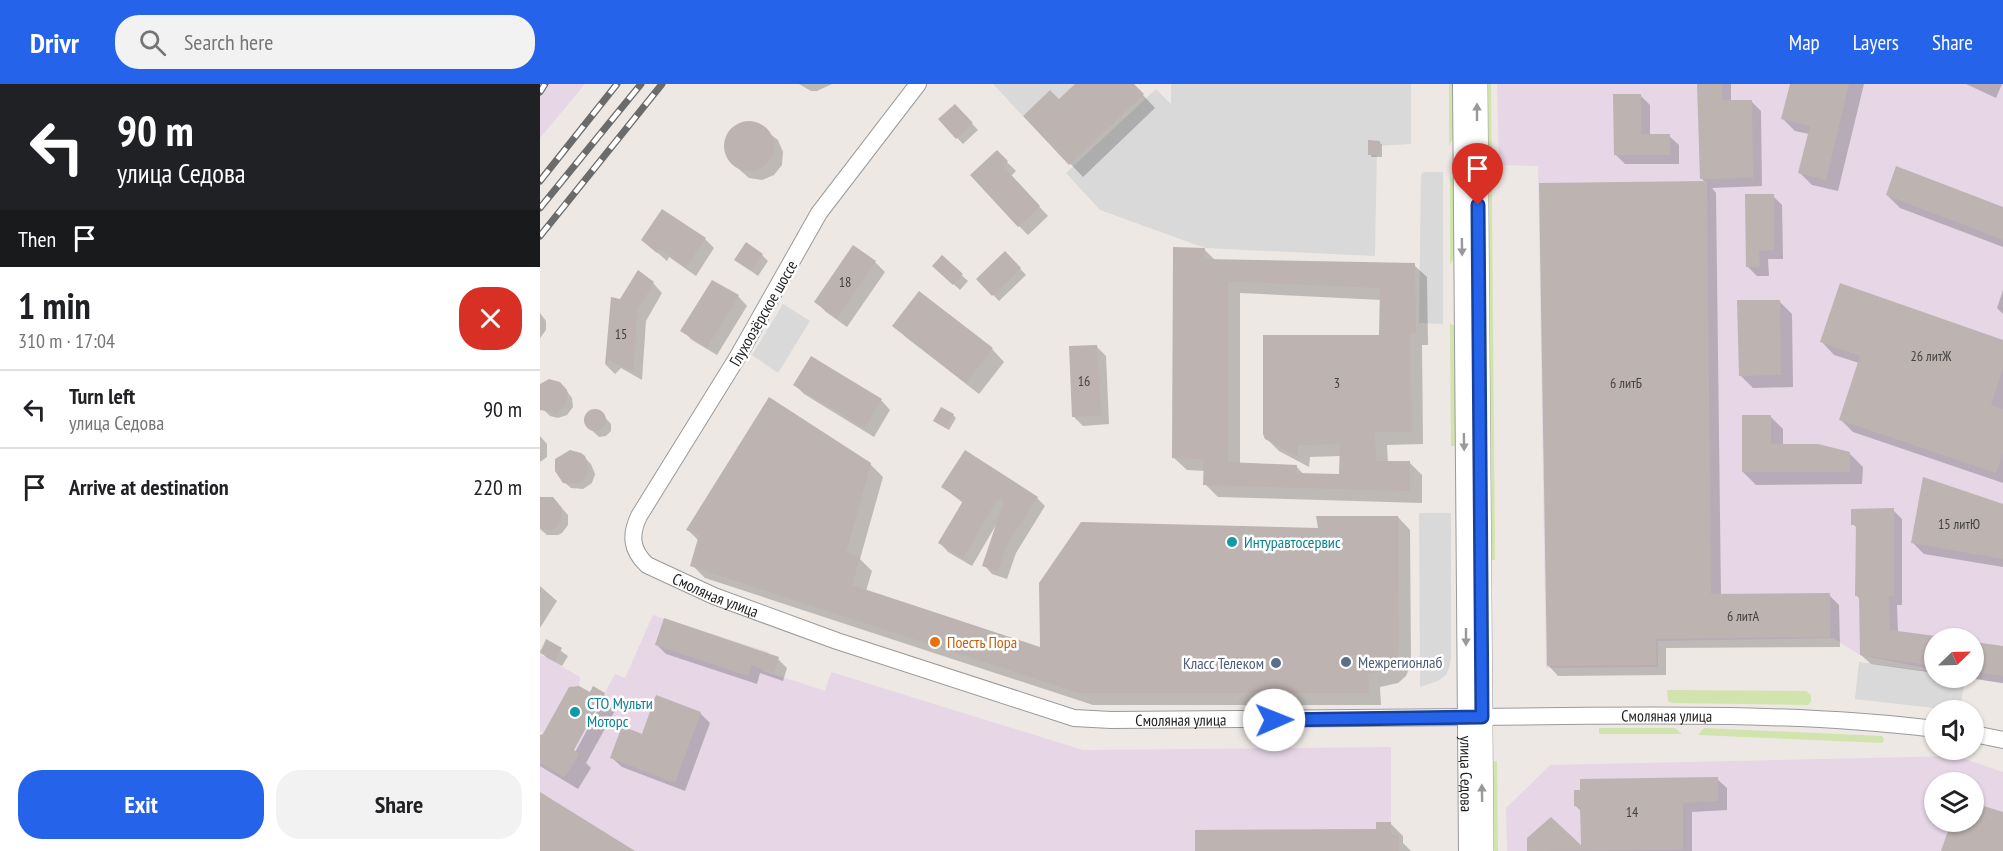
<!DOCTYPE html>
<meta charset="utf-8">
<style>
:root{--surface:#fff;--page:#f2f2f2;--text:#202124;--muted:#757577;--line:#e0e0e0;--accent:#2563eb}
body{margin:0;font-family:"PT Sans Narrow",sans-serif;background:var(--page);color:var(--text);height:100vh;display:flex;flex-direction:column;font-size:22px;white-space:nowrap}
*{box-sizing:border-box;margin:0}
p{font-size:20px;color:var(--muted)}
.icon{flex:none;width:33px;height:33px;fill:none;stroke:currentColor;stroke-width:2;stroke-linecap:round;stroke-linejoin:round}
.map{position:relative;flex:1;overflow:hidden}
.drawer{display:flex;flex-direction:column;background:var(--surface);width:540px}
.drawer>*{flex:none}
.banner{background:#202124;color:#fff;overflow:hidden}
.needle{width:39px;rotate:67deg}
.controls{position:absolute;left:1384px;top:544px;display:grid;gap:12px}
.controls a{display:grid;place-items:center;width:60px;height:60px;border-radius:50%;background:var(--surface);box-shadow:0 2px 4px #0004;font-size:30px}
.pin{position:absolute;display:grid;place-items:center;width:51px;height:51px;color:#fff;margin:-62px -26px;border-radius:50% 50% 50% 0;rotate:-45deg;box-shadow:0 0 6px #0007}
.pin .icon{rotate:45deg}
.me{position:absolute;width:66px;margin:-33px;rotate:89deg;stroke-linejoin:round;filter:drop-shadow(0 0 4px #0008)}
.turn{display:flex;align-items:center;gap:21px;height:126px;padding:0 18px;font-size:27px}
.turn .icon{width:78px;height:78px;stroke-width:2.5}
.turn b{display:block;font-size:42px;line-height:51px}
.then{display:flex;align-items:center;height:57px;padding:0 18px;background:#0003;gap:12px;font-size:22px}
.round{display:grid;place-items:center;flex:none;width:63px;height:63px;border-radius:24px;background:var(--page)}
.head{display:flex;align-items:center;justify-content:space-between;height:102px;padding:0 18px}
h1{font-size:36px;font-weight:800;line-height:45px}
.action{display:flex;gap:12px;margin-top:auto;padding:12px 18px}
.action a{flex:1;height:69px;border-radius:24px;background:var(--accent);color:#fff;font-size:24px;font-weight:800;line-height:69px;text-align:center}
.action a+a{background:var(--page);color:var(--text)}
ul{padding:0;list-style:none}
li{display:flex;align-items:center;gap:18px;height:78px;padding:0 18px;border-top:2px solid var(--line)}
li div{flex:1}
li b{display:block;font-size:22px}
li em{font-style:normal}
header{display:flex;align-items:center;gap:36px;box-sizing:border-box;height:84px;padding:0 30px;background:var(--accent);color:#fff}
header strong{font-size:28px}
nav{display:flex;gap:33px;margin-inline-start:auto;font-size:21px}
.search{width:420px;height:54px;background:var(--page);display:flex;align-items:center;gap:15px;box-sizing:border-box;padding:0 21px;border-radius:24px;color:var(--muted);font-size:22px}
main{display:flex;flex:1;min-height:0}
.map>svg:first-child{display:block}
</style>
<header>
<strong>Drivr</strong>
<div class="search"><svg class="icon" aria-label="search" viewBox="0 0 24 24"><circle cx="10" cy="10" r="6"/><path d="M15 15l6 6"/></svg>Search here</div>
<nav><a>Map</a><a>Layers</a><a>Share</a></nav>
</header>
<main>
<section class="drawer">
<div class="banner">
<div class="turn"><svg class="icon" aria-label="left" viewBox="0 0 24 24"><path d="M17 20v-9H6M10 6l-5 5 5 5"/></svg><div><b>90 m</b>улица Седова</div></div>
<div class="then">Then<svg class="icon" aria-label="arrive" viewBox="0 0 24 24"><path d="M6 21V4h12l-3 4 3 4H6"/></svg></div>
</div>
<div class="head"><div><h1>1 min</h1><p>310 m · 17:04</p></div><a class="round" style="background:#d93025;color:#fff"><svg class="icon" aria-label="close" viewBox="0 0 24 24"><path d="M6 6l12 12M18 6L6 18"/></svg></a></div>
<ul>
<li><svg class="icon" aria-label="left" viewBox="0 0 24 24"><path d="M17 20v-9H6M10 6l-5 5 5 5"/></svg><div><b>Turn left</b><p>улица Седова</p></div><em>90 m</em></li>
<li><svg class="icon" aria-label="arrive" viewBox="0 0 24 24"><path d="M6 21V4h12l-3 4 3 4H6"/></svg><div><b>Arrive at destination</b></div><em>220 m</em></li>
</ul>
<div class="action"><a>Exit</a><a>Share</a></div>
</section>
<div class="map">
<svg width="1463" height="767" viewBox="0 0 1463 767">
<rect width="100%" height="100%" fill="#ede8e4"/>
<path fill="#e6d6e6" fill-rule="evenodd" d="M 0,0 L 45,0 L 0,54 Z
M 957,0 L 1463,0 L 1463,600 L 1434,594 L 1434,555 L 1395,555 L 1395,586 L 1320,571 L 1293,554 L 1118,557 L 1118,583 L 1006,584 L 998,82 L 959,81 Z
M 113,531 L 229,568 L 223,587 L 258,598 L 285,607 L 291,588 L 543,666 L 851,663 L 851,751 L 859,752 L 859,767 L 0,767 L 0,679 L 25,693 L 34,666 L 75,590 L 85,594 Z
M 0,570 L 40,593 L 39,602 L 29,603 L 3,649 L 0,648 Z
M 1416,672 L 1463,688 L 1463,767 L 967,767 L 966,724 L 1010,681 ZM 1395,699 L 1434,699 L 1434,738 L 1395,738 Z"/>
<path fill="#d1e4ad" d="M 909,0 L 913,0 L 913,54 L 909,62 Z
M 945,0 L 951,0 L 955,476 L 950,476 L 949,427 L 951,427 L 951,420 Z
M 910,91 L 914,101 L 914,175 L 910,180 Z
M 910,240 L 913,241 L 915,245 L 915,362 L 911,362 Z
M 1127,606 L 1266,607 L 1271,611 L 1271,618 L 1268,621 L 1132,619 L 1128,617 Z
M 1059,644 L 1135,644 L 1142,650 L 1059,650 Z
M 1164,644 L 1342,652 L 1344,656 L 1342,659 L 1158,651 Z
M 951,677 L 957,677 L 958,767 L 951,767 Z"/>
<path fill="#d9d9d9" d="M 453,0 L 535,0 L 519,15 L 510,6 L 483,32 Z
M 631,0 L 871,0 L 871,60 L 837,62 L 835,172 L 665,164 L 560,126 L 526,89 L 616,5 L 631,20 Z
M 884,88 L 903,88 L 903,240 L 879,239 L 881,90 Z
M 243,220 L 270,237 L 238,289 L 212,271 Z
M 879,429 L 911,429 L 911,574 L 909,584 L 906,591 L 898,597 L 880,603 Z
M 1319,578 L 1395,588 L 1395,594 L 1425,594 L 1420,627 L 1315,615 Z"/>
<path fill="#0003" fill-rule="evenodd" d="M 259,0 L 258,0 L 292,0 L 277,7 L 271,7 Z
M 537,0 L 593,0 L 615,24 L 543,93 L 485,32 L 519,17 Z
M 1158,0 L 1191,0 L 1191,18 L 1211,17 L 1221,27 L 1222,102 L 1172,104 L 1176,109 L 1181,512 L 1289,511 L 1299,521 L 1300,563 L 1126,564 L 1126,591 L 1018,592 L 1008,581 L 1165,98 L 1161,94 Z
M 1252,0 L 1324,0 L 1298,107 L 1272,101 L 1260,89 L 1269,50 L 1255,47 L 1243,35 Z
M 1426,0 L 1462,0 L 1456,14 Z
M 1100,11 L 1110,21 L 1110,52 L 1129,52 L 1139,61 L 1139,80 L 1085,80 L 1075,70 Z
M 415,22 L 438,46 L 423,60 L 400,36 Z
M 204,38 L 216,39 L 238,56 L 243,68 L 242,81 L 234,91 L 222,96 L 209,94 L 193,80 L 186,69 L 186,56 L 192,45 Z
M 839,58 L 842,61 L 842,73 L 832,73 L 830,70 Z
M 457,68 L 476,87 L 471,92 L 508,132 L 488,151 L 479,142 Z
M 1347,111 L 1463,124 L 1463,163 L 1360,124 Z
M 1233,112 L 1242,121 L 1243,175 L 1228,175 L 1229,192 L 1217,192 L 1207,182 Z
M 165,155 L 174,164 L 156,192 L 129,173 L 127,177 L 103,156 Z
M 314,163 L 335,178 L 345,188 L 307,243 L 286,228 L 276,218 Z
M 664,165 L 676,177 L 874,181 L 887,193 L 888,261 L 882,261 L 883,360 L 847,361 L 848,379 L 869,378 L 882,391 L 882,419 L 678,413 L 665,400 L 665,387 L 647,386 L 634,374 ZM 700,209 L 841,216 L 841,252 L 726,354 L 739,367 L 769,383 L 770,373 L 801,372 L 800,392 L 764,391 L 756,382 L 700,380 Z
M 465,169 L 486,191 L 459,217 L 438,195 Z
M 222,171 L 228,177 L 218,192 L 196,176 Z
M 402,173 L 428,197 L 420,206 L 394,182 Z
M 113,199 L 122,209 L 106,237 L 102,296 L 81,284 L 75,290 L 66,281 L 72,215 L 80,217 Z
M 1463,206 L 1463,230 L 1457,224 Z
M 198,212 L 207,222 L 177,271 L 152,256 L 142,246 Z
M 1239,217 L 1252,230 L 1253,303 L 1213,304 L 1200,291 Z
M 0,229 L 6,237 L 6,246 L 0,254 Z
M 354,242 L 452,265 L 464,278 L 439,310 L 367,254 Z
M 1463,257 L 1463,399 L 1313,348 L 1300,335 L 1319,279 L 1294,271 L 1282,258 Z
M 557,263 L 566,272 L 569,340 L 543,342 L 533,332 Z
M 255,301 L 341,316 L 350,326 L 334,353 L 264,310 Z
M 0,303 L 26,306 L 32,314 L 33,323 L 27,331 L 18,334 L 10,332 L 4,326 L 0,321 Z
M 52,327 L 59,327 L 71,340 L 71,347 L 66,352 L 59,353 L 46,341 L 46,331 Z
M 413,331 L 416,334 L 409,346 L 397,339 Z
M 1230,332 L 1243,345 L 1243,361 L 1310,370 L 1323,383 L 1322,400 L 1216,401 L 1203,388 Z
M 0,352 L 7,360 L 7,373 L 0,378 Z
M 44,373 L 51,380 L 55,390 L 52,399 L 43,405 L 31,404 L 24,398 Z
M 330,380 L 343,393 L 320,475 L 332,487 L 326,507 L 501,565 L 780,445 L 858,433 L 870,446 L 871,581 L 866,592 L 858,599 L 840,603 L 841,621 L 553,621 L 165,494 L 152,481 L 159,457 L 148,446 Z
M 403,403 L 497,414 L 505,422 L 476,469 L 467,495 L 452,490 L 444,481 L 456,441 L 432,482 L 408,468 L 400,459 L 423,419 Z
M 0,416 L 19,421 L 28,431 L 28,441 L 22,449 L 18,451 L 7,451 L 0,445 Z
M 1463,422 L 1463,483 L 1384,470 L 1373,459 Z
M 1353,426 L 1362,435 L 1362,521 L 1357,521 L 1358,548 L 1403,555 L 1395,555 L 1395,589 L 1331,580 L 1321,571 L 1321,516 L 1316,511 L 1317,444 L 1313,440 Z
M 0,502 L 17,517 L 0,544 Z
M 7,557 L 28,572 L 22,582 L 7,574 L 0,567 Z
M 1434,560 L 1463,564 L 1463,599 L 1427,594 L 1434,594 Z
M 117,561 L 238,575 L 247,584 L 243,597 L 220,589 L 217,600 L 126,570 Z
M 54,604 L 65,611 L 77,623 L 46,679 L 51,684 L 38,705 L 0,682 L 0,651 L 1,650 L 4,651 ZM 59,618 L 62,618 L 32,674 L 29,672 Z
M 160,629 L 170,639 L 145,707 L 82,683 L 72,674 Z
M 1177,695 L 1187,704 L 1187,726 L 1152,728 L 1152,767 L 987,767 L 1042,765 L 1042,728 L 1035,721 Z
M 850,739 L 863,752 L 863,759 L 871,767 L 657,767 L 657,748 L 838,747 Z"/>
<path fill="#bdb3b0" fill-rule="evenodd" d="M 535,0 L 594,0 L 604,10 L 529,81 L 483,32 L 510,6 L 519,15 Z
M 1157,0 L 1182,0 L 1182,16 L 1212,16 L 1213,94 L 1160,95 Z
M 1250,0 L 1309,0 L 1286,96 L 1258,89 L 1270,42 L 1241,35 Z
M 1073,10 L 1101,10 L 1101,50 L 1130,50 L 1130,71 L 1074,71 Z
M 415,20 L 433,39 L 416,55 L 398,35 Z
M184 62a25 25 0 1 1 50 0a25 25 0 1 1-50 0Z
M 828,56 L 840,57 L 840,71 L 828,71 Z
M 457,66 L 468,77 L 463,82 L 500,122 L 478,143 L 430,91 Z
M 1356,82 L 1463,123 L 1463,156 L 1346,111 Z
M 1167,97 L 1171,510 L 1290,509 L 1290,553 L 1116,555 L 1117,581 L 1007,582 L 999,99 Z
M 1205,110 L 1234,110 L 1234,166 L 1219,167 L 1220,183 L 1206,183 Z
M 122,125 L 166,154 L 146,183 L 119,165 L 117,169 L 101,156 Z
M 206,158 L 223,170 L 211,187 L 194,176 Z
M 313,161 L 336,177 L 297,234 L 274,218 Z
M 633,163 L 665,164 L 664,175 L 875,179 L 876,249 L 870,249 L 871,348 L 835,348 L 836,377 L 870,377 L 870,407 L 663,401 L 664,375 L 632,374 ZM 688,197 L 840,204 L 839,251 L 723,251 L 723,350 L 725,355 L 757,372 L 758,361 L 800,360 L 799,390 L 756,389 L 757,381 L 688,378 Z
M 465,167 L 481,184 L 452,212 L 436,195 Z
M 402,171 L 423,190 L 413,201 L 392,182 Z
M 98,186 L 114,198 L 97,227 L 93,288 L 70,276 L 65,281 L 71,213 L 80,215 Z
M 172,196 L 199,211 L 167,263 L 140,247 Z
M 1300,199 L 1463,256 L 1463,285 L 1451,321 L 1463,325 L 1463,368 L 1456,389 L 1299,336 L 1320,272 L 1280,258 Z
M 379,207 L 453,264 L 426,299 L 352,242 Z
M 1197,216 L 1240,216 L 1241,291 L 1199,292 Z
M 557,261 L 561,331 L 532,333 L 529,262 Z
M 271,272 L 342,315 L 324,344 L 253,301 Z
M 9,295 L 20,298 L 27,306 L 28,311 L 25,321 L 14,332 L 14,328 L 0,326 L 0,300 Z
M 229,313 L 331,379 L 306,468 L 320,473 L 312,501 L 500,563 L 499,499 L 541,438 L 778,444 L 776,432 L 858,432 L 859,568 L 854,579 L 845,587 L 828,590 L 829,609 L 539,609 L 150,482 L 159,451 L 146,446 Z
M 401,323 L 414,330 L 406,344 L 393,337 Z
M44 336a11 11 0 1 1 22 0a11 11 0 1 1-22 0Z
M 1202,331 L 1231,331 L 1231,360 L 1278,360 L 1310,368 L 1310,388 L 1202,388 Z
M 30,366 L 41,369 L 45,372 L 49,383 L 46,393 L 42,397 L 31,400 L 23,399 L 15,387 L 15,375 Z
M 425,366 L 498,413 L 467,460 L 458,487 L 442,482 L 464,417 L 458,414 L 423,474 L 398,459 L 423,417 L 401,403 Z
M 1383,393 L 1463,420 L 1463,475 L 1371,459 Z
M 0,413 L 13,413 L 22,424 L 22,435 L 16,444 L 11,446 L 0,445 Z
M 1354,424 L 1354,512 L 1349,512 L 1350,546 L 1395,552 L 1395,582 L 1320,571 L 1319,512 L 1315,512 L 1316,441 L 1311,441 L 1311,425 Z
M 124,534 L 239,573 L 234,589 L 211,581 L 208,592 L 115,561 Z
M 6,555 L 22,564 L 15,577 L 0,569 Z
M 1434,558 L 1463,562 L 1463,592 L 1434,588 Z
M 39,602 L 50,608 L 53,602 L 65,609 L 34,666 L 39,670 L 25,693 L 0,679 L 0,655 L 29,603 Z
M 116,611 L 161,628 L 135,699 L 70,674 L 82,642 L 102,650 Z
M 1178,693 L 1178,717 L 1143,719 L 1143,766 L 987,767 L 987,754 L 1011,733 L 1041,761 L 1040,723 L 1034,722 L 1034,706 L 1040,706 L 1040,695 Z
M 0,708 L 95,767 L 0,767 Z
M 1434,719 L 1463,728 L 1463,767 L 1401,767 L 1411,738 L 1434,738 Z
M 836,738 L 851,738 L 851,752 L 859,752 L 859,767 L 655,767 L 655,746 L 836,745 Z"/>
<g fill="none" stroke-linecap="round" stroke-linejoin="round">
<defs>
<g id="minor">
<path id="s1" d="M 378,0 L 279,129 L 197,274 L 99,432 C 90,451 91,466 107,481 L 174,512 L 297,557 L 534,634 L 571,636 C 722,636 873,633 1024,632 C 1148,631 1272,630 1395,645"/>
<path id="s2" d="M 921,0 L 927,767"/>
<path d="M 1434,650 L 1463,656"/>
</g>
<path id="tertiary" d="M 937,0 L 943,767"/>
</defs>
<use href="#minor" stroke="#9a9a9a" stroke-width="18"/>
<use href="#tertiary" stroke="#9a9a9a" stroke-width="22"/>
<use href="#minor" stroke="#fff" stroke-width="16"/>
<use href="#tertiary" stroke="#fff" stroke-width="21"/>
<defs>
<path id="rail" d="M 0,8 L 5,0
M 0,97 L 77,0
M 0,124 L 101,0
M 0,152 L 122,0"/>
</defs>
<use href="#rail" stroke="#6b6b6b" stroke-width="7"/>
<use href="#rail" stroke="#fff" stroke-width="4.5" stroke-dasharray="14" stroke-linecap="butt"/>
</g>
<defs><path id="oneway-solid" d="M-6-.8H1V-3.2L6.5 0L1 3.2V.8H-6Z" transform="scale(1.5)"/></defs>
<g fill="#999">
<use href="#oneway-solid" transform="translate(937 28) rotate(-90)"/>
<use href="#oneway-solid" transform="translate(922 163) rotate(89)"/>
<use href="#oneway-solid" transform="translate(924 358) rotate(89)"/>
<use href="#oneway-solid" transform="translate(926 553) rotate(90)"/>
<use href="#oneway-solid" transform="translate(942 709) rotate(-91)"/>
</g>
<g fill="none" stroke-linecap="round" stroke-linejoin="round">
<defs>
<path id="route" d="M 734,636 L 942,633 L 938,121"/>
</defs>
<use href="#route" stroke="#184099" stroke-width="15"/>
<use href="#route" stroke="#2563eb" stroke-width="10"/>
</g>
<g fill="#0f9aa8" stroke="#fff" stroke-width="2">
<circle cx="692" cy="458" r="6"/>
<circle cx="35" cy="628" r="6"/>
</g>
<circle fill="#e8710a" stroke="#fff" stroke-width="2" cx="395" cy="558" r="6"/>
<g fill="#5c6f8a" stroke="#fff" stroke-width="2">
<circle cx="806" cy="578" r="6"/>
<circle cx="736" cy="579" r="6"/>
</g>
<g text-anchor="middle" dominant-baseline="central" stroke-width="5" stroke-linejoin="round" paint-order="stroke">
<g font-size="14" fill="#454242">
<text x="305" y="198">18</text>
<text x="81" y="250">15</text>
<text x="1391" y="272">26 литЖ</text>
<text x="544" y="297">16</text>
<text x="797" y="299">3</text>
<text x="1086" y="299">6 литБ</text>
<text x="1419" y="440">15 литЮ</text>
<text x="1203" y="532">6 литА</text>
<text x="1092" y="728">14</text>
</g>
<g font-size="16" fill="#1d1d1d" stroke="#fff">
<text transform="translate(223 229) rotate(-60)">Глухоозёрское шоссе</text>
<text stroke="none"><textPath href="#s1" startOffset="644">Смоляная улица</textPath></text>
<text stroke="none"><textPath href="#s1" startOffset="1616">Смоляная улица</textPath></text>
<text stroke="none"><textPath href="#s1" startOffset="1130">Смоляная улица</textPath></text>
<text stroke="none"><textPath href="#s2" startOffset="690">улица Седова</textPath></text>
</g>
<g font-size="16" fill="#0d838f" stroke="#fff" text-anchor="start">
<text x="704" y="458">Интуравтосервис</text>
<text x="47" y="619">СТО Мульти<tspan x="47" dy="18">Моторс</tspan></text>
</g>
<g font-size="16" fill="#c56008" stroke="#fff" text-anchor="start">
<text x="407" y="558">Поесть Пора</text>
</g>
<g font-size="16" fill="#4e5e75" stroke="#fff" text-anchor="start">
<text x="818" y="578">Межрегионлаб</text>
<text x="724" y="579" text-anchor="end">Класс Телеком</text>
</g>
</g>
</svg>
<div class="controls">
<a><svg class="needle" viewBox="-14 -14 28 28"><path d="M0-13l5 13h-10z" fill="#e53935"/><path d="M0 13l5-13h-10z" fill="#757577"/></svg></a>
<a><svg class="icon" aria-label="sound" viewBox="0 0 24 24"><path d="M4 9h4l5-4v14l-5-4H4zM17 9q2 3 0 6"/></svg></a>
<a><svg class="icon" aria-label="layers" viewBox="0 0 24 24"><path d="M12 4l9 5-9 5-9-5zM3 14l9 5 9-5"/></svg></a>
</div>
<div class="pin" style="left:938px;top:121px;background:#d93025"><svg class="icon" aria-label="arrive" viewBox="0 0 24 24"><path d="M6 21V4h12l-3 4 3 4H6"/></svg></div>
<svg class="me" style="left:734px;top:636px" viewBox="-20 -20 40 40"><circle r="19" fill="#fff"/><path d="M0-13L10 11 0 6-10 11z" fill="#2563eb"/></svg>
</div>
</main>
